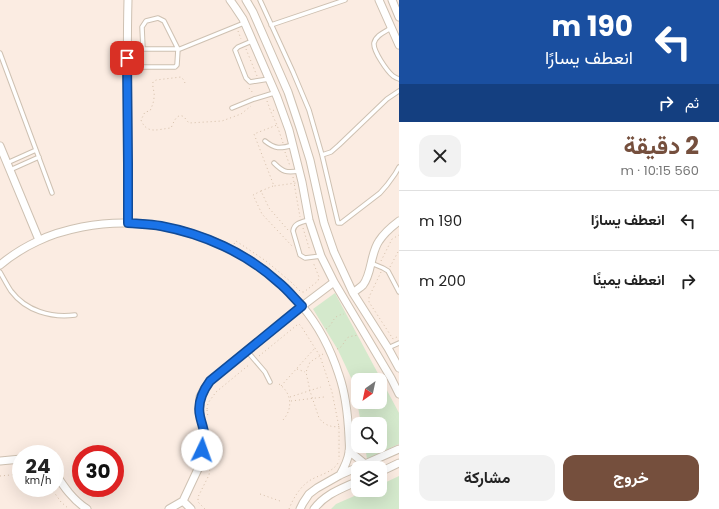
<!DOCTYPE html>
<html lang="ar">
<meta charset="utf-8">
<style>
:root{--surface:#fff;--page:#f2f2f2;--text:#222;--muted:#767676;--line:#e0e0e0;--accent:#754f3d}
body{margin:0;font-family:Poppins,Vazirmatn,sans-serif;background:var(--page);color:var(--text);direction:rtl;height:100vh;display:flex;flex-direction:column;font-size:15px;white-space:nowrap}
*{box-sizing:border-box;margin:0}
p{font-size:13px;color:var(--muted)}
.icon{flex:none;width:22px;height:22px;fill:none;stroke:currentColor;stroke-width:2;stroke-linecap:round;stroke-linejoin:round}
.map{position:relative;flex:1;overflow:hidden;direction:ltr}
.details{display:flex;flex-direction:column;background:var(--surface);width:320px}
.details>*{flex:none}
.top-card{background:#1a4fa0;color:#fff;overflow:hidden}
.needle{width:26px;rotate:213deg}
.tools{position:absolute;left:351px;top:373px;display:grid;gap:8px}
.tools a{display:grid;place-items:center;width:36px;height:36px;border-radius:8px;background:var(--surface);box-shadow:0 4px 16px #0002;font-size:20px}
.speed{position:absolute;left:12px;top:445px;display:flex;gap:8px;font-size:20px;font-weight:700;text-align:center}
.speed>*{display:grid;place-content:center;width:52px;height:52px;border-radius:50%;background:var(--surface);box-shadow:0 4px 16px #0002;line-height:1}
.speed small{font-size:10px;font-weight:400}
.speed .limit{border:6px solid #d22;background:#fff;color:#111}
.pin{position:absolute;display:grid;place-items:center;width:34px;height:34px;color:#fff;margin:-17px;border-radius:8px;box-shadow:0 2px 6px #0006}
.me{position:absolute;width:44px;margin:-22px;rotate:3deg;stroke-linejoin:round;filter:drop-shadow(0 0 3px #0008)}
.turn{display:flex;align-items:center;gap:14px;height:84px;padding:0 20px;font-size:18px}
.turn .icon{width:52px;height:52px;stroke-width:2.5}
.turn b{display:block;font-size:28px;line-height:34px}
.then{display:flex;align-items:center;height:38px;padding:0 20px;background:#0003;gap:8px;font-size:15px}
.round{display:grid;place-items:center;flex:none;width:42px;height:42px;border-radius:12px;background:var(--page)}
.headline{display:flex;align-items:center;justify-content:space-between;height:68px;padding:0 20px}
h1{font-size:24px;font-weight:700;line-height:30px;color:var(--accent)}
.cta{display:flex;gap:8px;margin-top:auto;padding:8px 20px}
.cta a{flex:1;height:46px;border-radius:12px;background:var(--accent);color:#fff;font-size:16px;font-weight:700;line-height:46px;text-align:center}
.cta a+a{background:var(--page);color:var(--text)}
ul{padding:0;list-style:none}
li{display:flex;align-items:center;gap:12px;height:60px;padding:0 20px;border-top:1px solid var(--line)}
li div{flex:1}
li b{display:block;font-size:15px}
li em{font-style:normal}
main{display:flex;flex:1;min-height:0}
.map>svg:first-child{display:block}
</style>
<main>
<section class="details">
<div class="top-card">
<div class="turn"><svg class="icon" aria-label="left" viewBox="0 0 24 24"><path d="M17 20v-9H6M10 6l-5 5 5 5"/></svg><div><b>190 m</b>انعطف يسارًا</div></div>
<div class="then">ثم<svg class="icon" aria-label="right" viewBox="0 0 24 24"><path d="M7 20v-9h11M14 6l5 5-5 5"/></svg></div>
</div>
<div class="headline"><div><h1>2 دقيقة</h1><p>560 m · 10:15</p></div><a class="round"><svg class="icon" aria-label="close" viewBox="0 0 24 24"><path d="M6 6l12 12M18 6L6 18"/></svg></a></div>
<ul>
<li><svg class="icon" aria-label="left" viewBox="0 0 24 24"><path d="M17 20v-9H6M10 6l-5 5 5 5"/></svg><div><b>انعطف يسارًا</b></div><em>190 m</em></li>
<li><svg class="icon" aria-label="right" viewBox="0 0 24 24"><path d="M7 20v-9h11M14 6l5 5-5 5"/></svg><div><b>انعطف يمينًا</b></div><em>200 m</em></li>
</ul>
<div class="cta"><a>خروج</a><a>مشاركة</a></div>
</section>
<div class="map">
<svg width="399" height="509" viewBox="0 0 399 509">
<rect width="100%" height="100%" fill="#fcf8ed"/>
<path fill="#fbece2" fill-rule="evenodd" d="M 0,0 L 399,0 L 399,509 L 0,509 ZM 358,380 L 380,380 L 380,402 L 358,402 ZM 358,424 L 380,424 L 380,446 L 358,446 ZM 21,454 L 55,454 L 55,488 L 21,488 ZM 81,454 L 115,454 L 115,488 L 81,488 ZM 358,468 L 380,468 L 380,490 L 358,490 Z"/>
<path fill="#d4e9cc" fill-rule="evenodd" d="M 335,293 L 399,413 L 399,444 L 367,459 L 365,446 L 380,446 L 380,424 L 361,424 L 354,384 L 338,350 L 313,309 ZM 358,380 L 380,380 L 380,402 L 358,402 Z
M 399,476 L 399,509 L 331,509 L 336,504 L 368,490 L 380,490 L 380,485 Z"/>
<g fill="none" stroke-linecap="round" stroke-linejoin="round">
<defs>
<path id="service" d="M 260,0 L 293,72 L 309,110 L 322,155 L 338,223 L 341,223 L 380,193 L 387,185 L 395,174 L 399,167
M 271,25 L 345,0
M 391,28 C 385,32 376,35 374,43 C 373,51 387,71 393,76 C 396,78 396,78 399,79
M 252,41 L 238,47 L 235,50 L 246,78 L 250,82 L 269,79
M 127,49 L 180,49 L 244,23
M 0,53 L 52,193
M 127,67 L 175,67 L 177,65 L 178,49 L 164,21 L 158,18 L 146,21 L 142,27 L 143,49
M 232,108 L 254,99 L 274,93
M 265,141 C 275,149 280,149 293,145
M 322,155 L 331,152 L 339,145 L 387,99 L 399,91
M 7,163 L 36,150
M 274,163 C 283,172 286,173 299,171
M 10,170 L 39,157
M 309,220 C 302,222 294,223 293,231 L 300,255 L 305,258 L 321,256
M 371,263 L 383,268 L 388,271 L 399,292
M 0,272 C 4,279 7,285 11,291 C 26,311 51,318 75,315
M 388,348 L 399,343
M 247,351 L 265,372 L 270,382"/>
<path id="minor" d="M 128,0 C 126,74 129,149 128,223
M 230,0 L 235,7 L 243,19 L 277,97 L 289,130 L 302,182 L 309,220 L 321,256 L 334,282 L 391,378 L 399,394
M 246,0 L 253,12 L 288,92 L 300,128 L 310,160 L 324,223 L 334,252 L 353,293 L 388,348 L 399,368
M 379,0 L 399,45
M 392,0 L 399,17
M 0,146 L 39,240
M 0,265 C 12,255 25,247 38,241 C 52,234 67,230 82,227 C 162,212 250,243 302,306 C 319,326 331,350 339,375 C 346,395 348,416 349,437 C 349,442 350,447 349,452 C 348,460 344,468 340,475
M 353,293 C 356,290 360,288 363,285 C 372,274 370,254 379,241 C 384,233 391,227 399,221
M 349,451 L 365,464
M 0,461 L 21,459
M 380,472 L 399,463
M 55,473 C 64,487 73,500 87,509
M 183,501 L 191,509
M 169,509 L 183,501 L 198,469 L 204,433 L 200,415 L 199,408 L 200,397 L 204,389 L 210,381 L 285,319 L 334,282
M 300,509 L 303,503 L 309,494 L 317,488 L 340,475 L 399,449
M 314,509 C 325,494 341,489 358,481"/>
</defs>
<use href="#service" stroke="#cec1b2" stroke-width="5.5"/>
<use href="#minor" stroke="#cec1b2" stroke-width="9"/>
<path stroke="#d5bfa9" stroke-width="1" stroke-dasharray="1 3" stroke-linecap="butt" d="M 238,31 L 241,39
M 246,49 L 257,76
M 185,83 L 183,79 L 181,77 L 156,80 L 153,82 C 152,88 155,92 154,97 C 154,102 152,106 150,111 L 145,112 L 141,120 C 147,135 158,129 171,128 C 173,124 176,114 182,116 C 184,116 187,121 189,123 L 222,121 L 241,114 L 251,106
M 249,88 L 253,93
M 267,101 L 271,112
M 274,110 L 271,112 L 277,125
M 283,143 L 277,125 L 254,134 L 274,186 L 296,183
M 285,152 L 290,166
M 293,177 L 300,217
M 261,191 L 273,186
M 303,228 L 310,251
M 288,230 L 269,208 L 261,191 L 253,195 L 262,214 L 292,246
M 234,244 L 236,241 L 266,261 L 291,282 L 301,292 L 304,292 L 318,281 L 319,277 L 313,262
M 381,261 L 392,239 L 399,235
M 390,267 L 399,250
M 381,272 L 369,297 L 369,302 L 393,339 L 399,336
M 326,329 C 335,323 331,316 344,314
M 337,349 C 343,347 343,343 347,338 C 350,336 354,336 358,335
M 323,354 L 310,362 L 306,372 L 310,391 L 319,418 C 325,426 333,428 342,426
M 259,356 L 297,325 L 299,324 L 301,326 L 320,356 L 332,392 L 339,427 L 339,460
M 297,369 L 305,372
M 279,384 C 292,393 293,409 283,420
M 281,386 L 315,348
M 290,397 L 321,387
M 291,401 L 324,397
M 207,409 L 208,403 L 216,392 L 250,364
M 207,410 L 208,417
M 0,476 L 21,474
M 51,488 L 61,502 L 69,509
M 260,494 L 280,501
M 205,509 L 198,502 L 198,497 L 209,475 L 213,445 L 211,431
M 289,509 C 293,499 299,488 309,481 C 318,475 332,473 338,463"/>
<use href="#service" stroke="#fff" stroke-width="3.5"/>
<use href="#minor" stroke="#fff" stroke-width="7"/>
</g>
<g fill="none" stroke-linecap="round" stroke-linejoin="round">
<defs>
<path id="route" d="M 127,58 L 128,164 L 128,223 C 139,224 150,224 161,226 C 204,234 246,253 278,282 C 287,289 294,298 302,306 L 210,381 C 202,392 197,403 200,416 C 201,422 204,428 204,434 C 204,439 203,445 202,450"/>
</defs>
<use href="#route" stroke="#114b97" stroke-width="10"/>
<use href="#route" stroke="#1a73e8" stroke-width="7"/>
</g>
</svg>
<div class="tools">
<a><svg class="needle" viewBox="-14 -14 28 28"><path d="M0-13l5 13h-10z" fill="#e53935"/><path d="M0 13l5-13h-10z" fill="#767676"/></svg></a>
<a><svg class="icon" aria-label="search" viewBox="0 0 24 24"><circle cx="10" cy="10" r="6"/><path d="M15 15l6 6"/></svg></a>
<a><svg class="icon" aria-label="layers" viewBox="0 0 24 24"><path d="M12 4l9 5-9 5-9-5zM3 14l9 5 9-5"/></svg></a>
</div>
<div class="speed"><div>24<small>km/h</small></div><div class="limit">30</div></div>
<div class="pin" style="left:127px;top:58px;background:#d93025"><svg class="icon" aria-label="arrive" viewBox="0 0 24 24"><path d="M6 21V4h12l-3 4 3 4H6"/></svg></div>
<svg class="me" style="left:202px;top:450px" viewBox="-20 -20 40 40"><circle r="19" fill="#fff"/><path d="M0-13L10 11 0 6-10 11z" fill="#1a73e8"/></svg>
</div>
</main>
